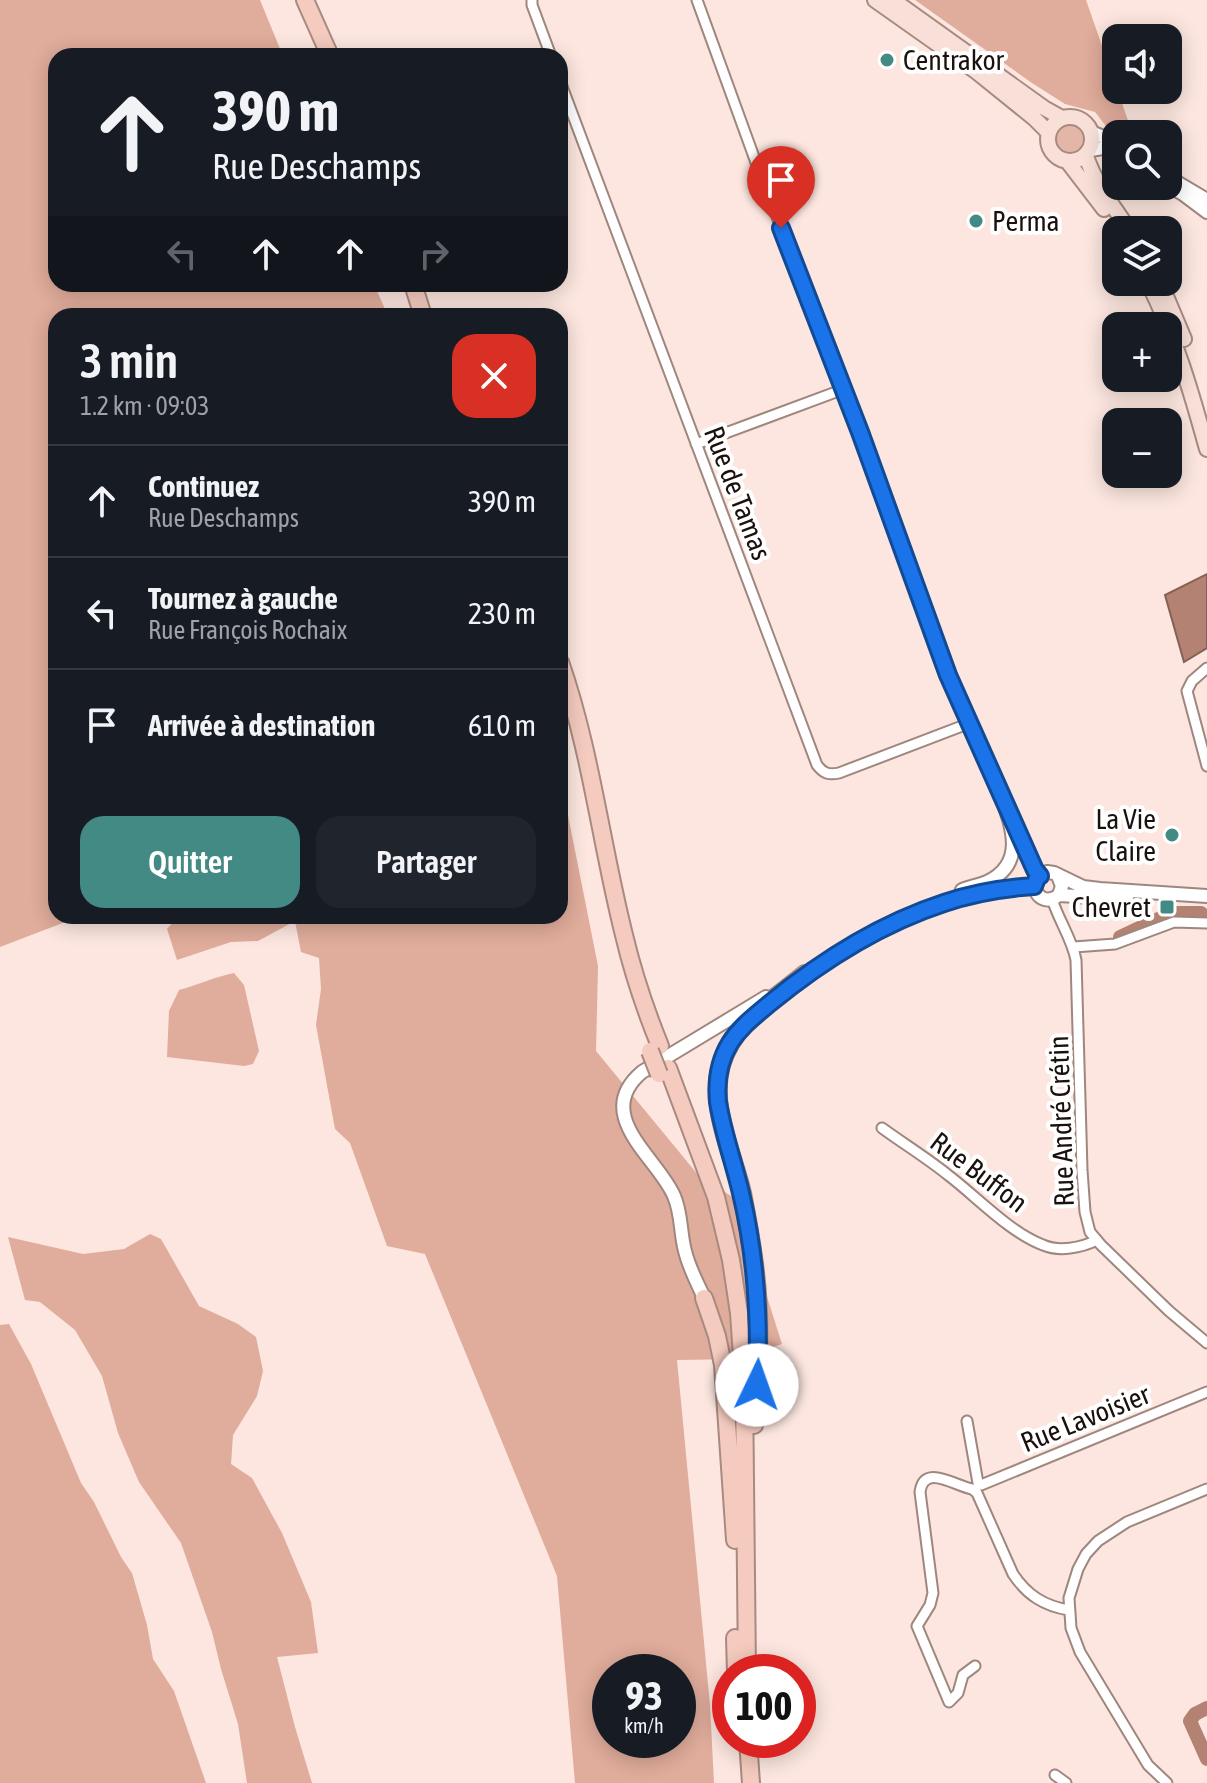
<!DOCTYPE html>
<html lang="fr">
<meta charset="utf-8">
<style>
:root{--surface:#171b24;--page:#20242c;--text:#f1f3f6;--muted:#9ea1a6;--line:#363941;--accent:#438a84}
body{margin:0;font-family:"Asap Condensed",sans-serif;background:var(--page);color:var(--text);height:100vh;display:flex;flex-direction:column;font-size:30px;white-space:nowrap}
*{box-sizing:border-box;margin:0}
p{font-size:26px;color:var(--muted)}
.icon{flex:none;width:44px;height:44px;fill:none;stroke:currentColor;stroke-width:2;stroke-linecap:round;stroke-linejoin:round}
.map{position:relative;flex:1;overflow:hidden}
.drawer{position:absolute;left:48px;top:308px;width:520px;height:616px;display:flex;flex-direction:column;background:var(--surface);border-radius:24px;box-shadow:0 4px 20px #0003}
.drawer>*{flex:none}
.hud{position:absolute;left:48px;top:48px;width:520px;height:244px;border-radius:24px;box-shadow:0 4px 20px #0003;background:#171b24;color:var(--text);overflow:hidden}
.tools{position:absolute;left:1102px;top:24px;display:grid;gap:16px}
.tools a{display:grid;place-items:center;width:80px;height:80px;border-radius:16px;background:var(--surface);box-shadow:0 4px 20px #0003;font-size:40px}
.speed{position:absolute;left:592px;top:1654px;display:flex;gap:16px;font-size:40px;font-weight:700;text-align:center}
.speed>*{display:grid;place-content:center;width:104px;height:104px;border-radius:50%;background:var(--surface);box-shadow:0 4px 20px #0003;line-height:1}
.speed small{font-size:20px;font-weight:400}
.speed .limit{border:12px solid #d22;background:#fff;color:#111}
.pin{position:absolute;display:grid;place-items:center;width:68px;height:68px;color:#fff;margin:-82px -34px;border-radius:50% 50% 50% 0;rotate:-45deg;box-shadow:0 0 8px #0007}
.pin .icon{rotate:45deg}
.me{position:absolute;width:88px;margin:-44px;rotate:3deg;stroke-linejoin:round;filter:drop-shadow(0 0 6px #0008)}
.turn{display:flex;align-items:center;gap:28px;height:168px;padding:0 32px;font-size:36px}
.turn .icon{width:104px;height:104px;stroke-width:2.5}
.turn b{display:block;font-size:56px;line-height:68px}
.lanes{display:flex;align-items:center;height:76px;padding:0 32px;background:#0003;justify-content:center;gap:40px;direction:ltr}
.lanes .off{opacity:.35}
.round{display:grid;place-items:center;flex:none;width:84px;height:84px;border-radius:24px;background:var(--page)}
.head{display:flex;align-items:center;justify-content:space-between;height:136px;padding:0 32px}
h1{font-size:48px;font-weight:600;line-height:60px}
.primary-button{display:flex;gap:16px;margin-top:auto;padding:16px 32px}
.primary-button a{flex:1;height:92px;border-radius:24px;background:var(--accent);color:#fff;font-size:32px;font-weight:600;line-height:92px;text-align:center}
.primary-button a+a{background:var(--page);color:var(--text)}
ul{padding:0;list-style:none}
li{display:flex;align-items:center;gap:24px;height:112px;padding:0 32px;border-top:2px solid var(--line)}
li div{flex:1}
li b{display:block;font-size:30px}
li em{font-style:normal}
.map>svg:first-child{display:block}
</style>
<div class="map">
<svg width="1207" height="1783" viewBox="0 0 1207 1783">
<rect width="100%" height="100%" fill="#fce6df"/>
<path fill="#e3b6a7" d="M1056 140a15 15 0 1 1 30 0a15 15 0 1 1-30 0Z"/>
<path fill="#e0ac9b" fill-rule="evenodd" d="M 0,0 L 260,0 L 283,56 L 56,56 L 56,284 L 374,284 L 388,316 L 56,316 L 56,916 L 81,916 L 0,947 Z
M 915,0 L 1086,0 L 1131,129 L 1126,134 L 1109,130 L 1095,112 L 1065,104 L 1032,83 Z
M 560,775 L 598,966 L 596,1051 L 699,1176 L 736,1199 L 782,1344 L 739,1359 L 677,1360 L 710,1705 L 714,1783 L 575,1783 L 557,1576 L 425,1254 L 387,1246 L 350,1143 L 335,1129 L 316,1025 L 321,989 L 319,958 L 301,952 L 295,921 L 258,941 L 231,942 L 177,960 L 167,929 L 174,921 L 190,916 L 560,916 ZM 610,1672 L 678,1672 L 678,1740 L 610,1740 Z
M 234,973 L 244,985 L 259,1051 L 253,1064 L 244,1066 L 167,1057 L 169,1011 L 179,990 C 198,985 214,977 234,973 Z
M 150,1234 L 161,1239 L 199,1306 L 238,1324 L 256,1337 L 263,1371 L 257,1396 L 233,1435 L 231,1464 L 252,1478 L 282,1533 L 311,1602 L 318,1653 L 277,1657 L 295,1727 L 312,1783 L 247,1783 L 238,1724 L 221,1669 L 212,1632 L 181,1543 L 139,1482 L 118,1433 L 102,1376 L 75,1330 L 40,1302 L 25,1300 L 8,1237 L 83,1254 L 124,1249 Z
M 9,1324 L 31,1364 L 81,1483 L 94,1502 L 121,1557 L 132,1573 L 147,1625 L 153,1659 L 174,1691 L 206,1783 L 0,1783 L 0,1325 Z"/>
<path fill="#b38272" stroke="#856054" stroke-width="2" d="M 1207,574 L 1207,648 L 1184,662 L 1165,595 Z"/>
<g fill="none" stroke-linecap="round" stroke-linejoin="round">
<path stroke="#b38272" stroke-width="14" d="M 1120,937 L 1171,913 L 1201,913
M 1207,1708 L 1195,1714 L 1190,1721 L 1207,1759"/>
<defs>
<path id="minor" d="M 532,0 L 532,5 L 551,56
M 697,0 L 758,168 L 844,389 L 948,675 L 999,786
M 560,81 L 817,765 C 824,774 829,775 839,773 L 970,723
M 696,444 L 844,389
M 1207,668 L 1192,681 L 1187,691 L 1207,766
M 1013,817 L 1035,870 L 1040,876
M 1052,899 C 1059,921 1072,939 1076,960 L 1082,1170 L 1085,1212 L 1090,1232 L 1101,1245 L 1169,1311 L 1207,1343
M 1074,947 L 1115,944 L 1174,922 L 1207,923
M 882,1128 C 904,1144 927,1158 948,1175 C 977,1197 1009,1232 1043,1245 C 1059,1252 1081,1248 1097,1240
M 967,1421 L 978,1483
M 981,1485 L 1207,1392
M 975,1666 L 963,1675 L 958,1693 L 949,1702 L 917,1626 L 930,1605 L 933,1593 L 920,1492 C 924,1463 955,1486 972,1489 L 977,1493 L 1013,1574 C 1027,1595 1044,1606 1069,1610
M 1055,1775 L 1066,1783
M 1167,1783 L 1148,1765 L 1080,1652 L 1071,1628 L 1069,1598 L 1078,1569 L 1086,1554 L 1098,1541 L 1127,1522 L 1207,1489"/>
<path id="secondary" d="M 1091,132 L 1116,142
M 1090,150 L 1116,146
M 1168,177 L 1207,200
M 1168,186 L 1183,194 L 1207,212
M 1058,876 L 1062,886 L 1059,895 C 1046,905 1034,897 1035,882 L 1042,874 L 1047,872 L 1054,873 L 1083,887 L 1100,889 L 1207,896
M 962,890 C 970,887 979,885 987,882 C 1032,861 1007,816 996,781
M 1059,895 L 1127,899
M 799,978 C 840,954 881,926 925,909 C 960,896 997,889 1034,886
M 704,1298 C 697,1282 689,1268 685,1251 C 680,1233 682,1214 674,1196 C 658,1158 591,1115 642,1072 L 766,997"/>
<path id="primary" d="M 875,0 L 977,72 L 1034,118 L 1049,133
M 893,0 L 1044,108 L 1062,118
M1048 139a22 22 0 1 1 44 0a22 22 0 1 1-44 0Z
M 1086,156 C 1095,184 1113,205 1129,230
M 1068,162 L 1104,209
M 1148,282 C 1175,336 1191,391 1207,449
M 1160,282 L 1184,339"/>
<path id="motorway" d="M 305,0 L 330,56
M 413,284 L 423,316
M 560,662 C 591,751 601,844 624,935 C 633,973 645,1009 660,1046
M 668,1068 L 716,1197 L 731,1260 L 739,1313 L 744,1385 L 747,1672
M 704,1298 L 717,1336 L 723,1365 L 735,1540
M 754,1425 C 758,1374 761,1323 755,1272 C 752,1246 747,1219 742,1193 C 732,1151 708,1105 722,1062 C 734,1023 775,999 805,974
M 735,1638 L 736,1672
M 748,1740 L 751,1783"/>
</defs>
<use href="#minor" stroke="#9f867e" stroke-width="13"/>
<use href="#secondary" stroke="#9f867e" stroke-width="16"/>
<use href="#primary" stroke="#a88a80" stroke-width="18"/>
<use href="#motorway" stroke="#a88a80" stroke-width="20"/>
<use href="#minor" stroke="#fff" stroke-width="9"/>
<use href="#secondary" stroke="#fff" stroke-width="12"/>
<use href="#primary" stroke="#f8e0d8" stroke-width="14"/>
<use href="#motorway" stroke="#f4cbbe" stroke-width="16"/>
<defs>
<path id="motorway-bridge" d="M 650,1051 L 659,1074"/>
</defs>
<use href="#motorway-bridge" stroke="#a88a80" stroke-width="20" stroke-linecap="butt"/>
<use href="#motorway-bridge" stroke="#f4cbbe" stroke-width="16"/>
</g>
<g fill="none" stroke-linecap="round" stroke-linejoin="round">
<defs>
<path id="route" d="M 757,1385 C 760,1320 756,1256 741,1193 C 734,1163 723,1133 718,1102 C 716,1081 719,1061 730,1043 C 740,1027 755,1016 769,1004 C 820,962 880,924 944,903 C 973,893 1004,888 1034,886 L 1037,878 L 1040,876 L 1035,870 L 948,675 L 860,432 L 781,228"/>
</defs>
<use href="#route" stroke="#114b97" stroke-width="20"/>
<use href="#route" stroke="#1a73e8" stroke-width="14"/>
</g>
<g fill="#438a84" stroke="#fff" stroke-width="3">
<circle cx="887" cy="60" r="8"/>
<circle cx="976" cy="221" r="8"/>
<circle cx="1172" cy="835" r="8"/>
<rect x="1159" y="899" width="16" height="16" rx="4"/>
</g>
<g text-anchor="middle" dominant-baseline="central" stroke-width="8" stroke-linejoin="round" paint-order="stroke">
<g font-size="28" fill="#1a110e" stroke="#fff" text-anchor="start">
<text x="903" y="60">Centrakor</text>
<text x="992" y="221">Perma</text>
<text x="1156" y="819" text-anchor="end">La Vie<tspan x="1156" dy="32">Claire</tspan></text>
<text x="1151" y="907" text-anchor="end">Chevret</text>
</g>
<g font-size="28" fill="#1a110e" stroke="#fff">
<text transform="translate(738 493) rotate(69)">Rue de Tamas</text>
<text transform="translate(1061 1121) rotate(-92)">Rue André Crétin</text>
<text transform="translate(979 1172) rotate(37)">Rue Buffon</text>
<text transform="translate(1085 1418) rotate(-22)">Rue Lavoisier</text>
</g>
</g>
</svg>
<div class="tools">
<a><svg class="icon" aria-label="sound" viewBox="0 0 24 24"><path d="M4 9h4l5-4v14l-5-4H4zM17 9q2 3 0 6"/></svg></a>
<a><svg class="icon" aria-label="search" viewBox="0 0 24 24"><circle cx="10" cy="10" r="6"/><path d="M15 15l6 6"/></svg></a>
<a><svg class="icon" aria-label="layers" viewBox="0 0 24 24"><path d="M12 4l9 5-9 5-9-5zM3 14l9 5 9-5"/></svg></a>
<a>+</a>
<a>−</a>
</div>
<div class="speed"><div>93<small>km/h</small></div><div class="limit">100</div></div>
<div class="pin" style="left:781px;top:228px;background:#d93025"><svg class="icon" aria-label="arrive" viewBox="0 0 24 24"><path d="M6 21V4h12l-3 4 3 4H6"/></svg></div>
<svg class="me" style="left:757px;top:1385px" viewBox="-20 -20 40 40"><circle r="19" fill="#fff"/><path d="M0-13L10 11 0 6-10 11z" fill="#1a73e8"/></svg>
<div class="hud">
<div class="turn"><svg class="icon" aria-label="ahead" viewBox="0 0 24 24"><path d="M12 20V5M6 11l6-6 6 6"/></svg><div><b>390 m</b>Rue Deschamps</div></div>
<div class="lanes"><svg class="icon off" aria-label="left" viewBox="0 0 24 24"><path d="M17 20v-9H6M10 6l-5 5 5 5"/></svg><svg class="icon" aria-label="ahead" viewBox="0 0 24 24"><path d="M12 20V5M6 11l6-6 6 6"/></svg><svg class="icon" aria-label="ahead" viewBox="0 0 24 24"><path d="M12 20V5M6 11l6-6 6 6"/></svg><svg class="icon off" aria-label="right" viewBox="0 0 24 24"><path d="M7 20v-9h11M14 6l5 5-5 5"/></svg></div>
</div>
<section class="drawer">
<div class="head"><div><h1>3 min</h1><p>1.2 km · 09:03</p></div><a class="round" style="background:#d93025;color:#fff"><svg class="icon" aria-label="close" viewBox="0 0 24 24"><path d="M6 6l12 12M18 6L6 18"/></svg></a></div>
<ul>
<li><svg class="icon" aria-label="ahead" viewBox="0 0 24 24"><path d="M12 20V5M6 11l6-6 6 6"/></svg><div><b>Continuez</b><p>Rue Deschamps</p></div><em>390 m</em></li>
<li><svg class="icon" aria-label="left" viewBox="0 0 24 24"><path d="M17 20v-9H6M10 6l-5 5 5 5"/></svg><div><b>Tournez à gauche</b><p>Rue François Rochaix</p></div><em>230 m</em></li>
<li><svg class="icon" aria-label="arrive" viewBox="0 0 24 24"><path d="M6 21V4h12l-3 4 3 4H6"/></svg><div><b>Arrivée à destination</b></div><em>610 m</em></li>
</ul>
<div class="primary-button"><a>Quitter</a><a>Partager</a></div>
</section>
</div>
